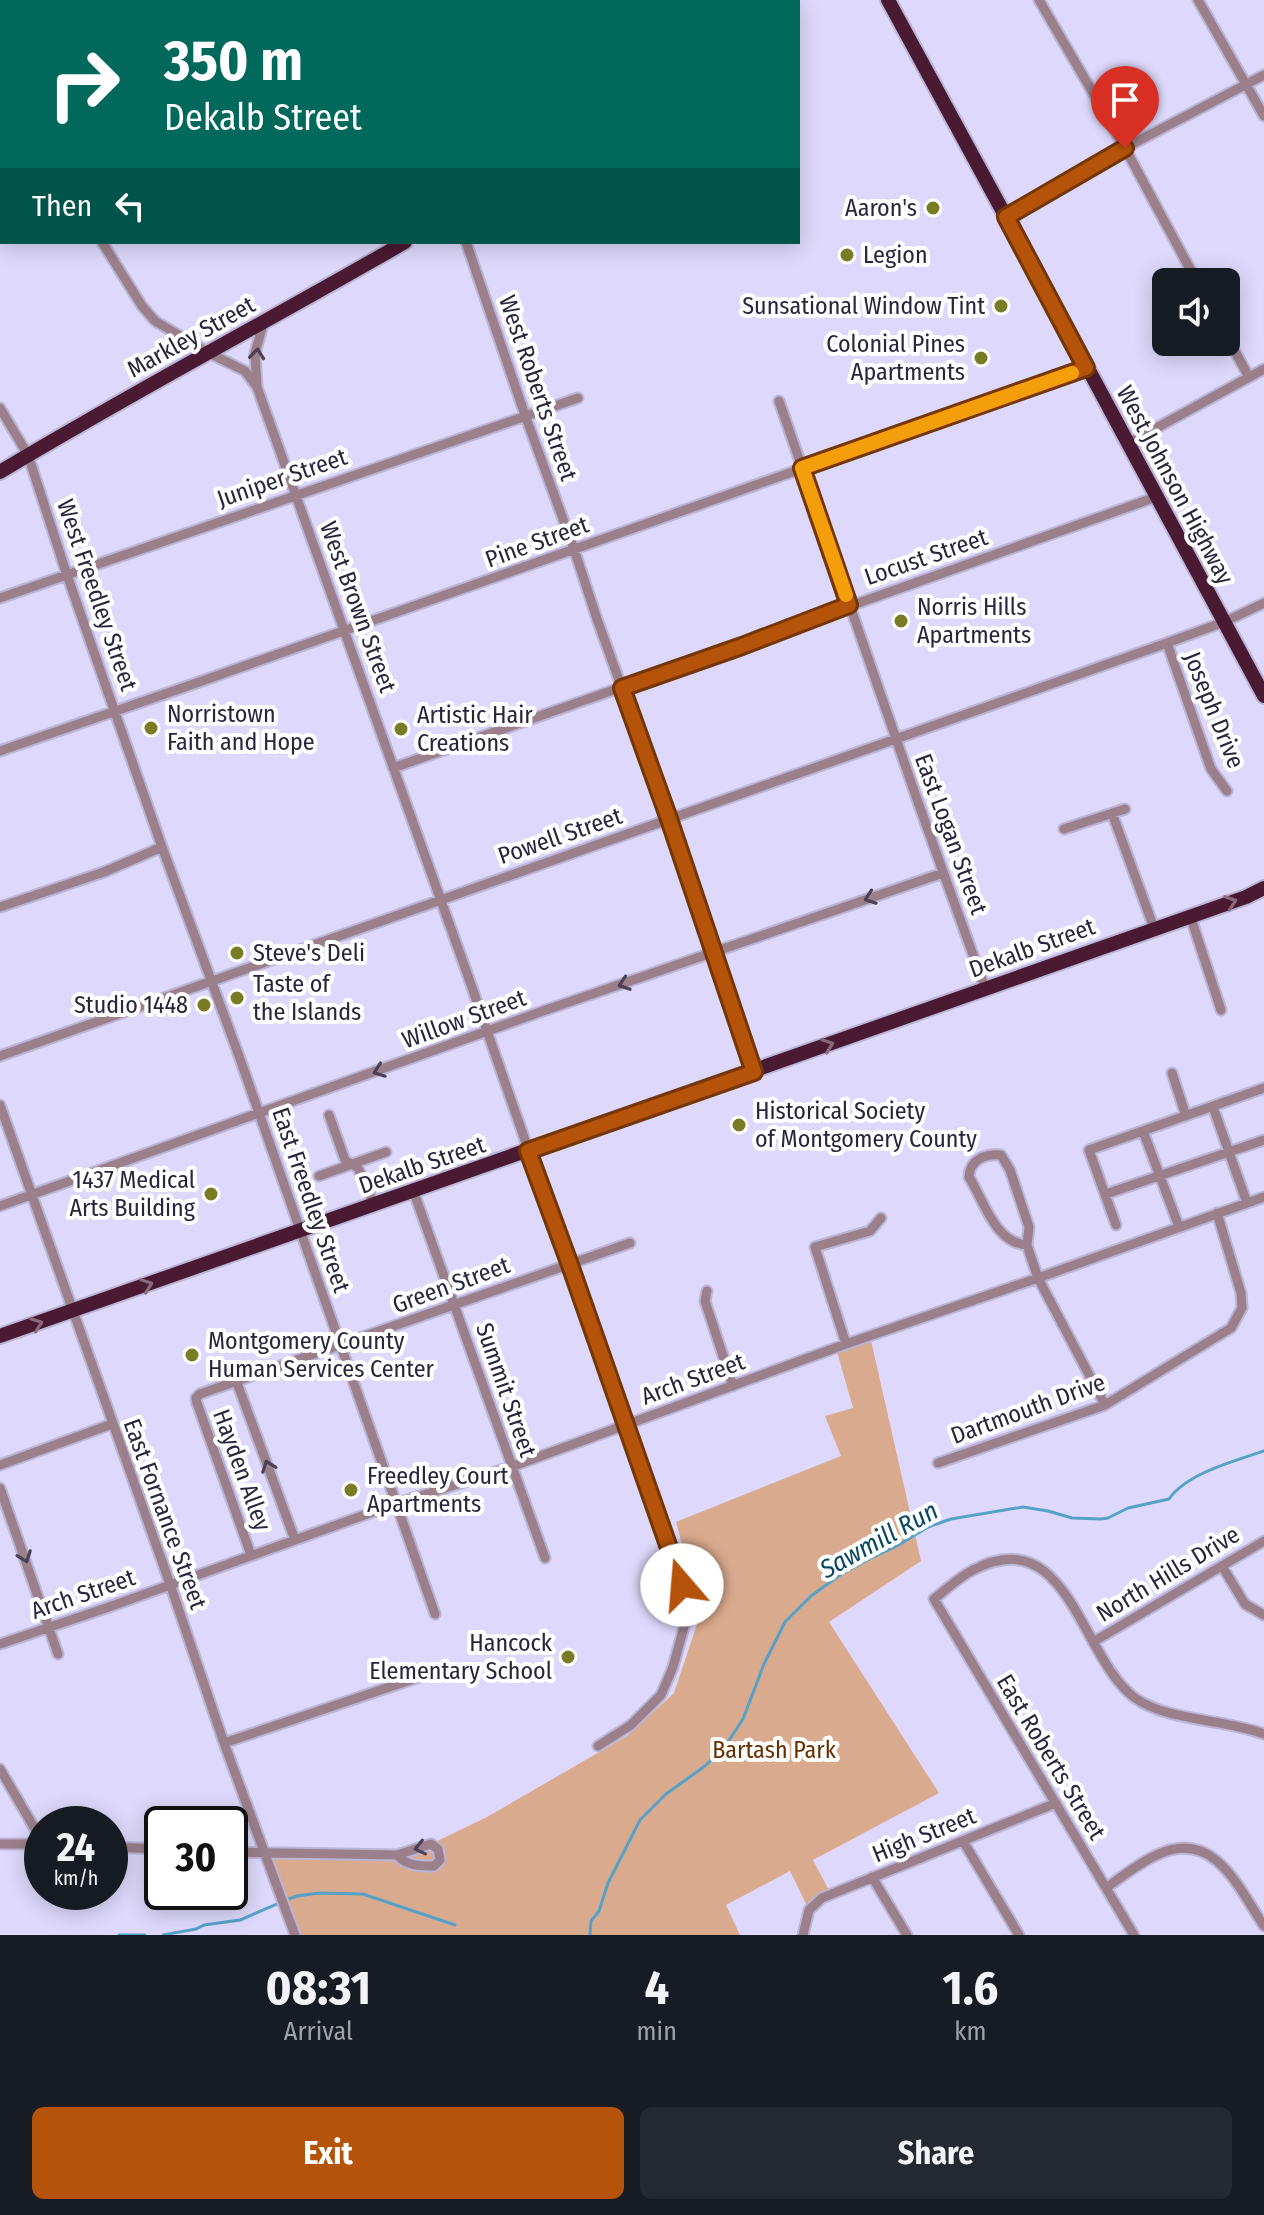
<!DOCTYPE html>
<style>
:root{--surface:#171b24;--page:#242831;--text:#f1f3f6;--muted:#9ea1a6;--accent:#b45309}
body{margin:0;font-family:"Fira Sans Condensed",sans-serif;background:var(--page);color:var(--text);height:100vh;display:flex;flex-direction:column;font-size:30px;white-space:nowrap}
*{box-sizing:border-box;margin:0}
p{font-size:26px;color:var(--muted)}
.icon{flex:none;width:44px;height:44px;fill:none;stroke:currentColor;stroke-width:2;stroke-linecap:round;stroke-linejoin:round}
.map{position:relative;height:1935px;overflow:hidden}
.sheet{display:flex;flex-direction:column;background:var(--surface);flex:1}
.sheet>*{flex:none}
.hud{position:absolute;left:0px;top:0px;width:800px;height:244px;box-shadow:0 4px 20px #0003;background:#00695c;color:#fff;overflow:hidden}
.tools{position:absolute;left:1152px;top:268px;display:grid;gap:16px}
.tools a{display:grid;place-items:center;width:88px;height:88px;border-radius:12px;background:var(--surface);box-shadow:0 4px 20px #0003;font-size:40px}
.speed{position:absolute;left:24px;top:1806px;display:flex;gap:16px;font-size:40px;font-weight:700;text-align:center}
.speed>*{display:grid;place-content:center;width:104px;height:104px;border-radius:50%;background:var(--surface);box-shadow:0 4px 20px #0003;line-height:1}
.speed small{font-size:20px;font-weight:400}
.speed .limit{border:4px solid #111;border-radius:12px;background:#fff;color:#111}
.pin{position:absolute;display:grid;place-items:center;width:68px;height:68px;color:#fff;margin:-82px -34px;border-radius:50% 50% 50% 0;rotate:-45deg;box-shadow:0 0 8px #0007}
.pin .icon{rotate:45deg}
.me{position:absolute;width:88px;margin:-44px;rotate:342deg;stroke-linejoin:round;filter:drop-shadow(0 0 6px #0008)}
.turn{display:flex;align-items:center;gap:28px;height:168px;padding:0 32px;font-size:36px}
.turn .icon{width:104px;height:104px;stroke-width:2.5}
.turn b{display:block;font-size:56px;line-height:68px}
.then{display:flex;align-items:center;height:76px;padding:0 32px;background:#0003;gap:16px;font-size:30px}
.eta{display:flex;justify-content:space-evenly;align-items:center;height:136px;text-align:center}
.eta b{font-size:48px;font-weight:700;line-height:56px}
.button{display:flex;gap:16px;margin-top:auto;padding:16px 32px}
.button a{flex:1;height:92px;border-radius:12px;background:var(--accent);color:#fff;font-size:32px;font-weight:700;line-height:92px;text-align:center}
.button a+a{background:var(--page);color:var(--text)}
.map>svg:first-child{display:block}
</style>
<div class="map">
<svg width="1264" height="1935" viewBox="0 0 1264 1935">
<rect width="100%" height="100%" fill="#ded9fc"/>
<path fill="#daaa8e" d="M 870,1336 L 921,1561 L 829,1622 L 939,1793 L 813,1860 L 831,1894 L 809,1910 L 790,1871 L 726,1905 L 740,1935 L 296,1935 L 264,1854 L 397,1855 L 431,1844 L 487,1817 L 627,1736 L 674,1693 L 698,1621 L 689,1571 L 676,1522 L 841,1456 L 825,1416 L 853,1408 L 836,1348 Z"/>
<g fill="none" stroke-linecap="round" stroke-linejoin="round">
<path stroke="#56a1c6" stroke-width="3" d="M 286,1900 L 297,1896 L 319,1893 L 363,1894 L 455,1925
M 119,1935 L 145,1935
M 163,1935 L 196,1929 L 204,1925 L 240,1920 L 279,1903
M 590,1935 L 591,1921 L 599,1911 L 608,1883 L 640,1820 L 666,1794 L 705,1766 L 726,1745 L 743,1719 L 764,1664 L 785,1622 L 811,1596 L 840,1575 L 869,1559 L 897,1546 L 928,1527 L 951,1519 L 1023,1507 L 1048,1511 L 1072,1518 L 1101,1519 L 1108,1518 L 1128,1508 L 1169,1499 C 1187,1473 1235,1461 1264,1451"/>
<defs>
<path id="minor" d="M 617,0 L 618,2
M 1039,0 L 1125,148 L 1197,282
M 1198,0 L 1264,116
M 0,72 L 2,76
M 1006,217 L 1125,148 L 1264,75
M 0,230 L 2,229
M 102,242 L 142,306 L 155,321 L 207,352 L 245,371 L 257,387 L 468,976 L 603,1365 L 680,1574 L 684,1627 L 673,1667 L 661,1695 L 631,1725 L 598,1746
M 466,242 L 525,415 L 574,549 L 597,619 L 669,819 L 754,1072
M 1226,335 L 1249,377
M 257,387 L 255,353 L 264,321
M 779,401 L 919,805 L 985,988
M 0,408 L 28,455 L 67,575 L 162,847 L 239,1056 L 435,1614
M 1129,443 L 1264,369
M 0,598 L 578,398
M 1167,643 L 1211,769 L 1227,791
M 0,751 L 185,687 L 1086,368
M 393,768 C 648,679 901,587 1156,497
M 1112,813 L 1154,928
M 1064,829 L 1125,809
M 0,907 L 104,872 L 162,847
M 1190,915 L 1221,1010
M 0,1056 L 1167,643 L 1224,622 L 1264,603
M 1172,1073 L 1186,1116
M 0,1105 L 170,1584 L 224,1743 L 295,1935
M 1213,1107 L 1247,1203
M 329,1115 L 345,1160 L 358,1168 L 374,1204
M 1143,1131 L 1179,1227
M 319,1176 L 386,1152
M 413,1190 L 545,1558
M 1106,1194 L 1264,1140
M 0,1206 L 543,1011 L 943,873
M 1116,1225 L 1089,1150 L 1264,1088
M 1027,1245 C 995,1243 984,1201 969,1177 C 970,1159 985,1154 1001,1155 L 1010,1170 L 1029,1227 L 1027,1245 L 1038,1278 L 1105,1405
M 707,1291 L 705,1301 L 733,1386
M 846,1344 L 815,1247 L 870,1231 L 881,1218
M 236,1380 L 295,1540
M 938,1463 L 1105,1405 L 1231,1328 L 1242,1308 L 1241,1293 L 1217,1213
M 0,1465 L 112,1424
M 0,1488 L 58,1654
M 251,1555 L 197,1403 L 196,1398 L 200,1394 L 630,1243
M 1222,1566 L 1245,1604 L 1264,1615
M 1093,1642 L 1264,1541
M 0,1644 L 109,1607 L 395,1504 L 511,1467 L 846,1344 L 1038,1278 L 1264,1197
M 224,1743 L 437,1671
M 0,1769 L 42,1841
M 963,1841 L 1019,1935
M 0,1844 L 42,1844
M 110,1847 L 162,1849
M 230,1852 L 397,1855 L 431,1844 L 438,1849 L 440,1860 L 434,1866 C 420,1866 406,1866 397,1855
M 872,1877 L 907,1935
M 1106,1888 C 1123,1876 1140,1862 1159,1854 C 1215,1829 1239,1889 1264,1926
M 803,1935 L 809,1910 L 822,1898 L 1056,1803
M 1134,1935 L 934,1599 C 946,1590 959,1577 973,1570 C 1068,1520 1080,1657 1135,1698 C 1167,1721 1225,1719 1264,1734"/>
<path id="highway" d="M 888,0 C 1015,231 1139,464 1264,696
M 671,2 L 673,0
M 0,472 C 133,392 270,320 405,242
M 0,1336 L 1246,897 L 1264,888"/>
</defs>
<use href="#minor" stroke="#bab5d6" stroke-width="13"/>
<use href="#highway" stroke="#bab5d6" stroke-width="18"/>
<use href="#minor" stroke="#9b808b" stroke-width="9"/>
<use href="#highway" stroke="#4a1932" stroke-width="14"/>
</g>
<defs><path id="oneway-chevron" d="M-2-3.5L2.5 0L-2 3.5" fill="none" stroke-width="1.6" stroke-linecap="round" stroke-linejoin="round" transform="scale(2)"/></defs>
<g stroke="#4b4054">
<use href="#oneway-chevron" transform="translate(257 354) rotate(-84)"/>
<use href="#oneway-chevron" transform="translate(870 898) rotate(161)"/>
<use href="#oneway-chevron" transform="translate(624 984) rotate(161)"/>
<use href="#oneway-chevron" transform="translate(379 1071) rotate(160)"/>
<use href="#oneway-chevron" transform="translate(268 1466) rotate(-110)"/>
<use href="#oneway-chevron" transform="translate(25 1557) rotate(70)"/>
<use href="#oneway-chevron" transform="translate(420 1848) rotate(167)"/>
</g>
<g stroke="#896a7a">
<use href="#oneway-chevron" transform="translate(1231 902) rotate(-19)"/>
<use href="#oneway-chevron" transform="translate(828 1045) rotate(-20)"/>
<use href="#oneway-chevron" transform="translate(147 1285) rotate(-20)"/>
<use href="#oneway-chevron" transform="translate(37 1324) rotate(-19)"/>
</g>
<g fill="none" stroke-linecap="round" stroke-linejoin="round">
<defs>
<path id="route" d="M 682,1585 L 570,1265 L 528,1151 L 754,1072 L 669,819 L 622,688 L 742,646 L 849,605 L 802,468 L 1086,368 L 1006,217 L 1125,148"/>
</defs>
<use href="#route" stroke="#753606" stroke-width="20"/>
<use href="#route" stroke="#b45309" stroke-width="14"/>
<path stroke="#f59e0b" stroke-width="14" d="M 846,595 L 802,468 L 1072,373"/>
</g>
<g fill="#787c25" stroke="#fff" stroke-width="3">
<circle cx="933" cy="208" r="8"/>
<circle cx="847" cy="255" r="8"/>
<circle cx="1001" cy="306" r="8"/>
<circle cx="981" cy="358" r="8"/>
<circle cx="901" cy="621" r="8"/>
<circle cx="151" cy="728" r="8"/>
<circle cx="401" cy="729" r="8"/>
<circle cx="237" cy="953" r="8"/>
<circle cx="237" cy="998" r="8"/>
<circle cx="204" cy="1005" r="8"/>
<circle cx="739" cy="1125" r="8"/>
<circle cx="211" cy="1194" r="8"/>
<circle cx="192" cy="1355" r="8"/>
<circle cx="351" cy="1490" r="8"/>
<circle cx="568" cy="1657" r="8"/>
</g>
<g text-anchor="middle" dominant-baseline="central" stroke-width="8" stroke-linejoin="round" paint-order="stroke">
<g font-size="24" fill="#29253c" stroke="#fff" text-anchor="start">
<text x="917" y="208" text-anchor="end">Aaron's</text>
<text x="863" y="255">Legion</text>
<text x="985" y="306" text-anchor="end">Sunsational Window Tint</text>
<text x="965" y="344" text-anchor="end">Colonial Pines<tspan x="965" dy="28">Apartments</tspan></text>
<text x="917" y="607">Norris Hills<tspan x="917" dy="28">Apartments</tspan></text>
<text x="167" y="714">Norristown<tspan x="167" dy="28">Faith and Hope</tspan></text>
<text x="417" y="715">Artistic Hair<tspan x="417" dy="28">Creations</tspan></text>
<text x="253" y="953">Steve's Deli</text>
<text x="253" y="984">Taste of<tspan x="253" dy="28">the Islands</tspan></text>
<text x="188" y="1005" text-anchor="end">Studio 1448</text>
<text x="755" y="1111">Historical Society<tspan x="755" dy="28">of Montgomery County</tspan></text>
<text x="195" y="1180" text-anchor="end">1437 Medical<tspan x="195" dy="28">Arts Building</tspan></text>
<text x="208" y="1341">Montgomery County<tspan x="208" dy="28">Human Services Center</tspan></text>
<text x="367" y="1476">Freedley Court<tspan x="367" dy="28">Apartments</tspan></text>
<text x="552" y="1643" text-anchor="end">Hancock<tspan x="552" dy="28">Elementary School</tspan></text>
</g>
<g font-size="24" fill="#29253c" stroke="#fff">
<text transform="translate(191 337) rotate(-29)">Markley Street</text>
<text transform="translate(538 388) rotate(71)">West Roberts Street</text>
<text transform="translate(282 478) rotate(-19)">Juniper Street</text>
<text transform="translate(1175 485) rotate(62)">West Johnson Highway</text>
<text transform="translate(537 542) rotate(-20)">Pine Street</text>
<text transform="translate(926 557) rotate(-19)">Locust Street</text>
<text transform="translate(97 595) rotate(71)">West Freedley Street</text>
<text transform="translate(358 607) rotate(70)">West Brown Street</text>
<text transform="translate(1214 710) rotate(68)">Joseph Drive</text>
<text transform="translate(951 834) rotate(70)">East Logan Street</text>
<text transform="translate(560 836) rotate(-19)">Powell Street</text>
<text transform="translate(1032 948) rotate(-20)">Dekalb Street</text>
<text transform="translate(464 1019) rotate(-20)">Willow Street</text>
<text transform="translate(422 1165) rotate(-19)">Dekalb Street</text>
<text transform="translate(311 1200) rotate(71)">East Freedley Street</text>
<text transform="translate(451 1285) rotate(-20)">Green Street</text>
<text transform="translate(693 1379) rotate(-20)">Arch Street</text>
<text transform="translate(506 1390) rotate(71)">Summit Street</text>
<text transform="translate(1028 1409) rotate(-20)">Dartmouth Drive</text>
<text transform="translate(242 1470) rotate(70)">Hayden Alley</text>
<text transform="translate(165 1514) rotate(70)">East Fornance Street</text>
<text transform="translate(1168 1574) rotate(-31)">North Hills Drive</text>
<text transform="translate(83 1594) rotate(-19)">Arch Street</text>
<text transform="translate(1051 1757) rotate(59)">East Roberts Street</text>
<text transform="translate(924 1835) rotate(-22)">High Street</text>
</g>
<g font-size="24" fill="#682f00" stroke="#fff">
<text x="774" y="1750">Bartash Park</text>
</g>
<g font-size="26" font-style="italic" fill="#054760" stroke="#fff">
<text transform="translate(879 1540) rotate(-29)">Sawmill Run</text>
</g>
</g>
</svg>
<div class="tools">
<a><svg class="icon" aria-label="sound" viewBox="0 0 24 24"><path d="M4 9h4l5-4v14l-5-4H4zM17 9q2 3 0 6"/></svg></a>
</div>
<div class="speed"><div>24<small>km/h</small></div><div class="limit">30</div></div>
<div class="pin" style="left:1125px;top:148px;background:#d93025"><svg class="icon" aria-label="arrive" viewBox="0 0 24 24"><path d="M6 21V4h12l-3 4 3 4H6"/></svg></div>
<svg class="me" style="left:682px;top:1585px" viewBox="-20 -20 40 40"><circle r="19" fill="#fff"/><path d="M0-13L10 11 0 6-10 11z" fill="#b45309"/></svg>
<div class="hud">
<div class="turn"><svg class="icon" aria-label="right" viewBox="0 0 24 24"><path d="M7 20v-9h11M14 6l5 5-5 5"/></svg><div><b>350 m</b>Dekalb Street</div></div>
<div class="then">Then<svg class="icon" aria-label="left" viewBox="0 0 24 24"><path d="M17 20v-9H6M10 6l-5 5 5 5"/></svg></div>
</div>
</div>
<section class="sheet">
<div class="eta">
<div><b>08:31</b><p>Arrival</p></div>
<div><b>4</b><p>min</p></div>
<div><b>1.6</b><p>km</p></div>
</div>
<div class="button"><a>Exit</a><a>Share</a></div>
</section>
